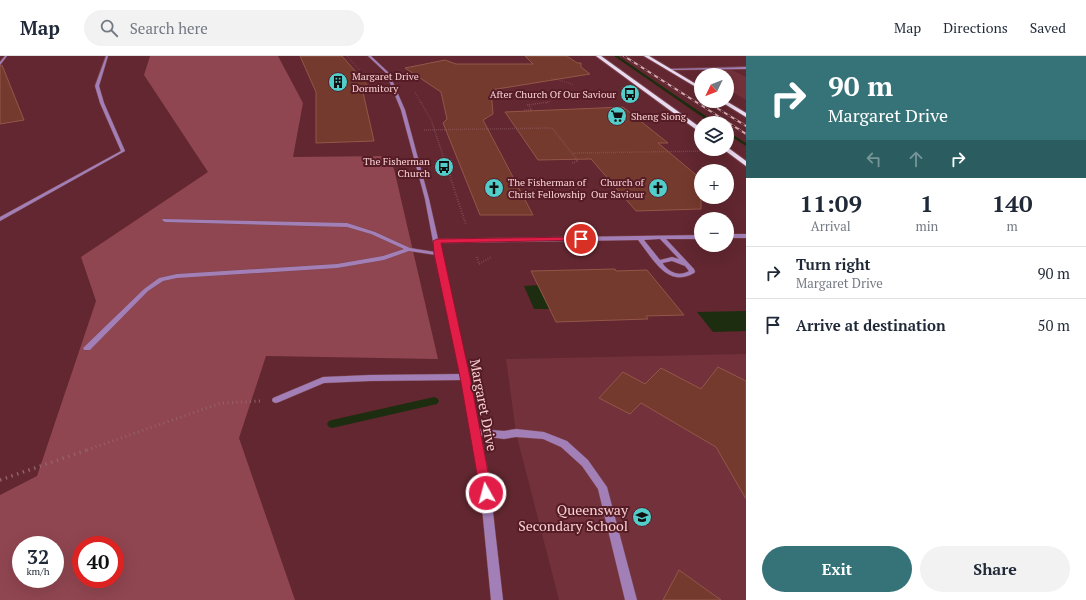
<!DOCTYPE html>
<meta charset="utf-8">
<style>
:root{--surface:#fff;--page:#f2f2f3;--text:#1f2937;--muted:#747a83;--line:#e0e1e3;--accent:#367379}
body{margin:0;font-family:"PT Serif",serif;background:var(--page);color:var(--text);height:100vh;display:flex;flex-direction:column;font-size:15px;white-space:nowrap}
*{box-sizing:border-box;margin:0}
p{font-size:13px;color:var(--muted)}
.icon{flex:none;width:22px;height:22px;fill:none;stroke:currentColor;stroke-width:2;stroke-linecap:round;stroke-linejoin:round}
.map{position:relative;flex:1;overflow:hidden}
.sheet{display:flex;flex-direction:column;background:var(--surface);width:340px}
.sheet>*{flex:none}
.hud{background:#367379;color:#fff;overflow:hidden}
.needle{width:26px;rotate:227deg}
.tools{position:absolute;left:694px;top:12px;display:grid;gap:8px}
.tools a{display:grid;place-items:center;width:40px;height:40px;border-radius:50%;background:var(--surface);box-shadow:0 4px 16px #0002;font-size:20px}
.speed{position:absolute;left:12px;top:480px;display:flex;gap:8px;font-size:20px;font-weight:700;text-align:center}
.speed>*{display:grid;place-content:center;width:52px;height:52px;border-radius:50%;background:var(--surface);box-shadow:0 4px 16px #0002;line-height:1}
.speed small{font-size:10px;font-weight:400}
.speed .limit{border:6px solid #d22;background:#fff;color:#111}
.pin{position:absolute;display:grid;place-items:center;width:34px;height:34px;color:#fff;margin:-17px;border:2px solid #fff;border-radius:50%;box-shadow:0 1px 4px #0007}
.me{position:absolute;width:44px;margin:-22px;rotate:353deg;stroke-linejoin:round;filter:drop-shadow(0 0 3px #0008)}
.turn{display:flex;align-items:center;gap:14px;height:84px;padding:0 16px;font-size:18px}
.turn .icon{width:52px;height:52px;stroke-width:2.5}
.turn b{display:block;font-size:28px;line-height:34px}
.lanes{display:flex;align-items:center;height:38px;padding:0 16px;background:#0003;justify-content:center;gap:20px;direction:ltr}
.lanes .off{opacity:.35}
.eta{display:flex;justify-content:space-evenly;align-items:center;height:68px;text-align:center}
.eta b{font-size:24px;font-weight:700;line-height:28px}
.action{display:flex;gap:8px;margin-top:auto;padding:8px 16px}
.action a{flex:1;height:46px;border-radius:24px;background:var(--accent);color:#fff;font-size:16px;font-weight:700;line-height:46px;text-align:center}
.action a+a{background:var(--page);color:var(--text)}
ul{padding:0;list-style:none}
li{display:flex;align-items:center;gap:12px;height:52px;padding:0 16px;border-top:1px solid var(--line)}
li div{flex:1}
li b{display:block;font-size:15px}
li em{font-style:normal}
header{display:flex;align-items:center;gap:24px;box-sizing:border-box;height:56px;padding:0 20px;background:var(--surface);border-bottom:1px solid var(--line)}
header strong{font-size:19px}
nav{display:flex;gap:22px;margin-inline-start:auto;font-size:14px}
.search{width:280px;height:36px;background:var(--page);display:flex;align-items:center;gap:10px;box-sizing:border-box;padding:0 14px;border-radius:22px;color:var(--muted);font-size:15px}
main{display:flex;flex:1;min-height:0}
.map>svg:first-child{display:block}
</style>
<header>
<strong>Map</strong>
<div class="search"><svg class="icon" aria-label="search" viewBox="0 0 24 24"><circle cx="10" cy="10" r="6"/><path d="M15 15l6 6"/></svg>Search here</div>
<nav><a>Map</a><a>Directions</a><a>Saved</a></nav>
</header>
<main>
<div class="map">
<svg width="746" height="544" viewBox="0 0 746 544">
<rect width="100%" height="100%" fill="#622730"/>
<path fill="#73313b" d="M 732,14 L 746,21 L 746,44 L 727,33 L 727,19 L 702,19 L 700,18 L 706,15 Z
M 746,298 L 746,544 L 559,544 L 516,377 L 506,303 Z"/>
<path fill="#904651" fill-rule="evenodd" d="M 150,0 L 278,0 L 303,47 L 293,101 L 388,100 L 394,113 L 438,303 L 266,300 L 239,382 L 295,544 L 0,544 L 0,439 L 37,420 L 96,245 L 81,201 L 208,116 L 144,19 ZM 21,489 L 55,489 L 55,523 L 21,523 ZM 81,489 L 115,489 L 115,523 L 81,523 Z"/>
<path fill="#1d2d0f" d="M 540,229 L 552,253 L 534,253 L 524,230 Z
M 746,255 L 746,275 L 713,276 L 697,256 Z"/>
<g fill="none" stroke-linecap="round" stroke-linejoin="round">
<path fill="#1d2d0f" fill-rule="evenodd" d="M 614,0 L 618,0 L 716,67 L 711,67 Z
M 727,75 L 746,87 L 746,90 L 727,78 Z
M 434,341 L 437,342 L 439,345 L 437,348 L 332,372 L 329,371 L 327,368 L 329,365 L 332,364 Z"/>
</g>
<path fill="#753a2e" stroke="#945648" d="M 300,0 L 342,0 L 369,31 L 362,32 L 374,85 L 316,87 L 316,36 Z
M 525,0 L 567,0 L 577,7 L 581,7 L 581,11 L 590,18 L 491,34 L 493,58 L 483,64 L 533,159 L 480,159 L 443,67 L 447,63 L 441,36 L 405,12 L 445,4 L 456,8 L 533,8 Z
M 2,9 L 24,64 L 0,68 L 0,10 Z
M 623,51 L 668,87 L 658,87 L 701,123 L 701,153 L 636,155 L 591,103 L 538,104 L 505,56 Z
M 615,213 L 616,215 L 647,214 L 684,259 L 646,260 L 648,263 L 556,266 L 531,215 Z
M 718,311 L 746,325 L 746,443 L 716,391 L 641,347 L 630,358 L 599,342 L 623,316 L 645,328 L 661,312 L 701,333 Z
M 679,514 L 721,544 L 663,544 Z"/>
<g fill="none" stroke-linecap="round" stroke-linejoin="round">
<defs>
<path id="minor" d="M 5,0 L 7,0 L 0,9 L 0,6 Z
M 106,0 L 108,0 L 99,30 L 104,47 L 125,95 L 0,165 L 0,161 L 121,95 L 100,47 L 95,30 Z
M 368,0 L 371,0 L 389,17 L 405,54 L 429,143 L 438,183 L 701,179 L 701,183 L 666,183 L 694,213 L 695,216 L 694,217 C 667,233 652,201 638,184 L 439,187 L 479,373 L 504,375 L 516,373 L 544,376 L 567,385 L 588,404 L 607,431 L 637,544 L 625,544 L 598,433 L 582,410 L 561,391 L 543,383 L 516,381 L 504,383 L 481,380 L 489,421 L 503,544 L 491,544 L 479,421 L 462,324 L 370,325 L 324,327 L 279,346 L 276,347 L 273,346 L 272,344 L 273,342 L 323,321 L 370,319 L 461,318 L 436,199 L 409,195 L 384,204 L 337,212 L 177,222 L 163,225 L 148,235 L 90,294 L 84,294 L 83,292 L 144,233 L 159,222 L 177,218 L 337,208 L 383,200 L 404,193 L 371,178 L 347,171 L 165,166 L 162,164 L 163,163 L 347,167 L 375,176 L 410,192 L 435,196 L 425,143 L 401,54 L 386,17 ZM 660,183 L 679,203 L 672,201 L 660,204 L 644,184 ZM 672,205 L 685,210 L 689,215 C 679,221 669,216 663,208 L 663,207 Z
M 746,11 L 746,13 L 669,14 L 668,13 Z
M 727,178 L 746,178 L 746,182 L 727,182 Z"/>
<path id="major" d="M 596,0 L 601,0 L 701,72 L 701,77 Z
M 644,0 L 649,0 L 701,31 L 701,34 Z
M 720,45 L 726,45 L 746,57 L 746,61 Z
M 727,91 L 746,105 L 746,110 L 723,93 L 727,93 Z"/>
</defs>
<use href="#minor" stroke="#7d464e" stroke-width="1"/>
<use href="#major" stroke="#7d464e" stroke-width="2"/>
<path stroke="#946067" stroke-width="1" stroke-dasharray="0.5 1.5" stroke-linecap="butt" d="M 347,0 L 364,19 L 368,19
M 551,22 L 572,28 L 573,30
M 415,36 L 421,47
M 546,47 L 551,45"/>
<path stroke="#946067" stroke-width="1.5" stroke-dasharray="0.5 1.5" stroke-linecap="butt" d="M 421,46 L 432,66 L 445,106
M 524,54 L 532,54 L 528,49 L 549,46
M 424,74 L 549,72 L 553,73 L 578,105 L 576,106
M 573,97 L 709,95"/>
<path stroke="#946067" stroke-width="2" stroke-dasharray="0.5 2" stroke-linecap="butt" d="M 445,105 L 466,169
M 572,107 L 578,105
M 477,201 L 479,208 L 491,201"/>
<path stroke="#946067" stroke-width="3" stroke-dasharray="1 3.5" stroke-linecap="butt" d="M 87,394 L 221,347 L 260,345"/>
<path stroke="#946067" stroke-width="3.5" stroke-dasharray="1.5 4.5" stroke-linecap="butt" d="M 0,424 L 90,393"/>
<use href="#minor" fill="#a27fb6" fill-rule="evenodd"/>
<use href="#major" fill="#e8daf1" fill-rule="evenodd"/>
<defs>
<path id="rail" d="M 624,0 L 746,78
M 707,46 L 746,70"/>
</defs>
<use href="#rail" stroke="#d6abb0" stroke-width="2"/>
<use href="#rail" stroke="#561c26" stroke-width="1.5" stroke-dasharray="4" stroke-linecap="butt"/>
</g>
<path fill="#e11d48" stroke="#92132f" d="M 581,181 L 583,181 L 583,184 L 441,187 L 470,321 L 492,437 L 490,441 L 486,442 L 481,441 L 460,321 L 434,198 L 433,185 L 437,183 Z"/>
<defs>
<symbol id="building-disc" viewBox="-11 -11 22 22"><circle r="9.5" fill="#53cdca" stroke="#561c26"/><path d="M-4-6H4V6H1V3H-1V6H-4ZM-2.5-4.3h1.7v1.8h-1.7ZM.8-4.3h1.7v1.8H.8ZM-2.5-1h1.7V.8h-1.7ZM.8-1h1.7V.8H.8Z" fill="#111"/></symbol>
<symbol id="bus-disc" viewBox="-11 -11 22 22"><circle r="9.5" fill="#53cdca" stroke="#561c26"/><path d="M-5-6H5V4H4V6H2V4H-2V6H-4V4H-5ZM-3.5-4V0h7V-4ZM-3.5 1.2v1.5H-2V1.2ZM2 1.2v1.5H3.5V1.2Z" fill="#111"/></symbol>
<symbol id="supermarket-disc" viewBox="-11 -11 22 22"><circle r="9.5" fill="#53cdca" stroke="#561c26"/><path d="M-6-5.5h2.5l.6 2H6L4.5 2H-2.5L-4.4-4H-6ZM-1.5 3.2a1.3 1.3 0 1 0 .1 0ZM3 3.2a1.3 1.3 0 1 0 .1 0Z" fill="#111"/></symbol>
<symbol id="church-disc" viewBox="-11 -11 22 22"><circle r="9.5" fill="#53cdca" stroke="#561c26"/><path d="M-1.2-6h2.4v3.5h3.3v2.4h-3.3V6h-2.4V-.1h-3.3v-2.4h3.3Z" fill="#111"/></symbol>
<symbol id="school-disc" viewBox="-11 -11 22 22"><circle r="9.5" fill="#53cdca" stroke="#561c26"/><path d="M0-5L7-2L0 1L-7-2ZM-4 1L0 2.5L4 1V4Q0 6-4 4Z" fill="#111"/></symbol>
</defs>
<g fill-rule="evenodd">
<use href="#building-disc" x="327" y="15" width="22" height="22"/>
<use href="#bus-disc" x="619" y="27" width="22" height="22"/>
<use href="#supermarket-disc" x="606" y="49" width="22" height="22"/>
<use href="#bus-disc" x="433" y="100" width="22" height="22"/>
<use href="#church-disc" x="483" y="121" width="22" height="22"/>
<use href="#church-disc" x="647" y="121" width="22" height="22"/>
<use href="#school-disc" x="631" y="450" width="22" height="22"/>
</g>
<g text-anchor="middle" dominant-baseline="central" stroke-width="4" stroke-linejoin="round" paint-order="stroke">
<g font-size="10" fill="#f8d2d5" stroke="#561c26" text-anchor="start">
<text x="352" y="20">Margaret Drive<tspan x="352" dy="12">Dormitory</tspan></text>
<text x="616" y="38" text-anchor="end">After Church Of Our Saviour</text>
<text x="631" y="60">Sheng Siong</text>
<text x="430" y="105" text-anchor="end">The Fisherman<tspan x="430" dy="12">Church</tspan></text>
<text x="508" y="126">The Fisherman of<tspan x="508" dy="12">Christ Fellowship</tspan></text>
<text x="644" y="126" text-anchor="end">Church of<tspan x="644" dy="12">Our Saviour</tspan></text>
</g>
<g font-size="14" fill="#f8d2d5" stroke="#561c26">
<text transform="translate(484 349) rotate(79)">Margaret Drive</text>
</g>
<g font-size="14" fill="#f8d2d5" stroke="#561c26" text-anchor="end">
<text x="628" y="453">Queensway<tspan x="628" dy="16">Secondary School</tspan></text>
</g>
</g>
</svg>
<div class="tools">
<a><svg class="needle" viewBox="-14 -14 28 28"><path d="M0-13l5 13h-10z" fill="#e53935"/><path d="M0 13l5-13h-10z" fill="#747a83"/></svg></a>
<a><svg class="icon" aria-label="layers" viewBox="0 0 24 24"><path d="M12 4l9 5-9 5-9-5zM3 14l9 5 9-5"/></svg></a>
<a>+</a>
<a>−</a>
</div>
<div class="speed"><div>32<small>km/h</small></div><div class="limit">40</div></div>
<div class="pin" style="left:581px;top:183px;background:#d93025"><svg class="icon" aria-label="arrive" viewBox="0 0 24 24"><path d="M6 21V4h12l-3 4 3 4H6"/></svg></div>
<svg class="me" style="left:486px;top:437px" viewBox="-20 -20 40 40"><circle r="17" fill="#e11d48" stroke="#fff" stroke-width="3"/><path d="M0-11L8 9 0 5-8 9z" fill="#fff"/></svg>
</div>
<section class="sheet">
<div class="hud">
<div class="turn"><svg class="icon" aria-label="right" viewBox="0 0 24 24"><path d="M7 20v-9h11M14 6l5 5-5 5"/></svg><div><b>90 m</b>Margaret Drive</div></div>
<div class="lanes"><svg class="icon off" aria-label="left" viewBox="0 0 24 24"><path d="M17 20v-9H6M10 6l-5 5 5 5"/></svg><svg class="icon off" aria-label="ahead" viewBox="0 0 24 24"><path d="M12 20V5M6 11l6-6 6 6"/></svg><svg class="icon" aria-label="right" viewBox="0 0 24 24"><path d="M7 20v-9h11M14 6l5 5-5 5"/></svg></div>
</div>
<div class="eta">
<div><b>11:09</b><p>Arrival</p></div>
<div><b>1</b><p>min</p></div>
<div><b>140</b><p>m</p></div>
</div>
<ul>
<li><svg class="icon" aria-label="right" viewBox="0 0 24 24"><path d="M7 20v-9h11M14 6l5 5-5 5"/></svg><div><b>Turn right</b><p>Margaret Drive</p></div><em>90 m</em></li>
<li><svg class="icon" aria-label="arrive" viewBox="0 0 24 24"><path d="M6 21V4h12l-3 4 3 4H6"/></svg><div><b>Arrive at destination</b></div><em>50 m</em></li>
</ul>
<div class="action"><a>Exit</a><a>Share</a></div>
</section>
</main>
